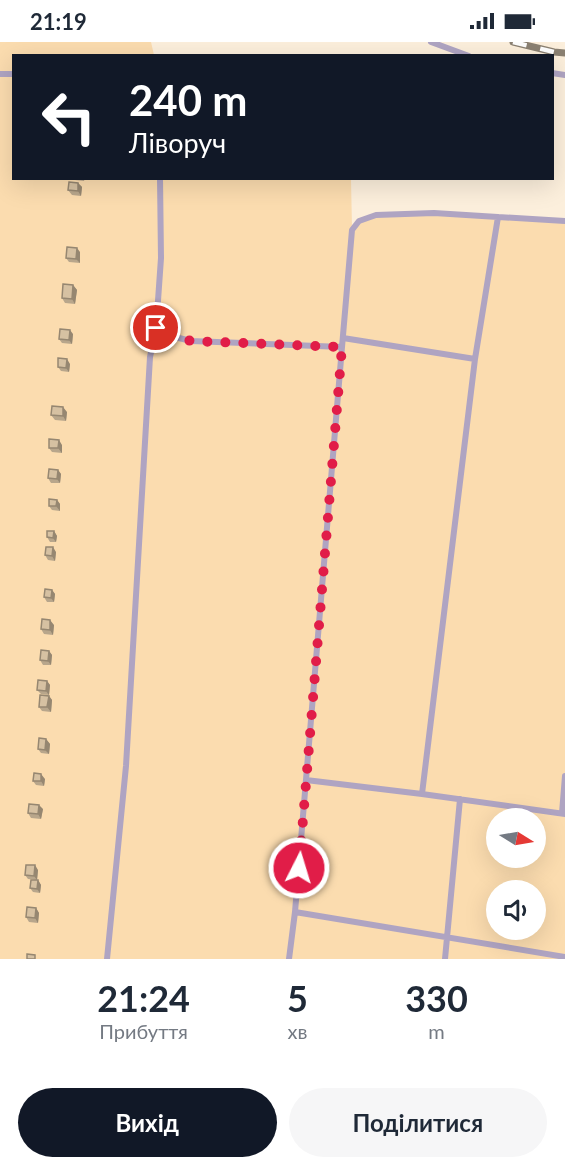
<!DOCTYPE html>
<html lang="uk">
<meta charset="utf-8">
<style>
:root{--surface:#fff;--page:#f6f6f7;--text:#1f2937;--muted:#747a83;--accent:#111827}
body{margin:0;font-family:Lato,sans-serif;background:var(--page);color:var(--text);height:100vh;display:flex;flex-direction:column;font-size:22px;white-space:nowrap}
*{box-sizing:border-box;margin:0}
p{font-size:20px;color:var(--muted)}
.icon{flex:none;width:33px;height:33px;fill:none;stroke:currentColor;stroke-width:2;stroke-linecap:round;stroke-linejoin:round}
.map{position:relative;height:917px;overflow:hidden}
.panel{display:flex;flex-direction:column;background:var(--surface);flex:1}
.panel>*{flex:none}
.hud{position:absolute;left:12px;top:12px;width:542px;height:126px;border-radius:0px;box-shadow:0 6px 24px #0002;background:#111827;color:#fff;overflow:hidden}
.needle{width:39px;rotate:101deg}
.controls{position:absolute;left:486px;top:766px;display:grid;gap:12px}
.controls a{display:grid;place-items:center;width:60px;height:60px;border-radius:50%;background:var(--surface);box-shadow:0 6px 24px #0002;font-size:30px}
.pin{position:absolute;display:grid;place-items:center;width:51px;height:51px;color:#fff;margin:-26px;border:3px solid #fff;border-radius:50%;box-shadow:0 2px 6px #0007}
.me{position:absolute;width:66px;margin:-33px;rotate:5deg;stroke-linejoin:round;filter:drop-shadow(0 0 4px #0008)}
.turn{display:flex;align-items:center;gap:21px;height:126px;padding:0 18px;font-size:27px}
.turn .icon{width:78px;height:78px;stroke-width:2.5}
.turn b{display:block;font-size:42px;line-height:51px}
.eta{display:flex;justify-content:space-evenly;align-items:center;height:102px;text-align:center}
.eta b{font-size:36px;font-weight:700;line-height:42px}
.cta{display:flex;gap:12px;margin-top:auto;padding:12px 18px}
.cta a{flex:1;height:69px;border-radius:36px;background:var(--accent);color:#fff;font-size:24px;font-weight:700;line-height:69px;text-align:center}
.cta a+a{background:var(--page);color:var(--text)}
.status{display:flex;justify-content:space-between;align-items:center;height:42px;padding:0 30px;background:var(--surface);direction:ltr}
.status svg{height:16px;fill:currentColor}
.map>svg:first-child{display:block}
</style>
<div class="status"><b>21:19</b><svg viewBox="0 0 49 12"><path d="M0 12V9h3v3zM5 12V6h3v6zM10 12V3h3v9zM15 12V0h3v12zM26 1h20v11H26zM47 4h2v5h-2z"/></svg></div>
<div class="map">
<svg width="565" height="917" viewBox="0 0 565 917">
<rect width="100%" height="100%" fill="#fcefdc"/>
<path fill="#fbdcaf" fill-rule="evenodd" d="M 0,0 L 151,0 L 154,13 L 14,14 L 14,136 L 351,137 L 352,186 L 359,179 L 376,173 L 434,171 L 565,179 L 565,917 L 0,917 ZM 496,777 L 536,777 L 536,816 L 496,816 ZM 496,849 L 536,849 L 536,888 L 496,888 Z"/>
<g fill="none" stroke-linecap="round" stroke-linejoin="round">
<path stroke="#afa4c2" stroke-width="6" d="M 431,0 L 469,14
M 552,31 L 565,33
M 0,32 L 14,32
M 156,287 L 171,294 L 191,299 L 342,305 L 352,188 L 359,179 L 376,173 L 434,171 L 565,179
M 343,296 L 475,317
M 306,738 L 422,752 L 565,772
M 422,752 L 475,317 L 498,175
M 562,771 L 565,734
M 295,870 L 565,915
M 107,917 L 126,724 L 150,315 L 156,287 L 161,216 L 160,136
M 289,917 L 295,870 L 342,305
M 445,917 L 460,757"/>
<defs>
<path id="rail" d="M 513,0 L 554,10 L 565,11"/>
</defs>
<use href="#rail" stroke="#8b8172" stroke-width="7"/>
<use href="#rail" stroke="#fefefe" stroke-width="4.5" stroke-dasharray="14" stroke-linecap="butt"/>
</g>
<path fill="#b8a68b" d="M 74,136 L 85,136 L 84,139 L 75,138 Z
M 78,141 L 82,145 L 81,154 L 72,153 L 68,148 Z
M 80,210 L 80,221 L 69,220 L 66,216 Z
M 73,243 L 77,248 L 75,262 L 65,261 L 62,256 Z
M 73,292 L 72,302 L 62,301 L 59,297 Z
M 70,322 L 69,330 L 61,329 L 58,325 Z
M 67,370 L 66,379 L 55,378 L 51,373 Z
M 62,403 L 62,411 L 52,410 L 49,406 Z
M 58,428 L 61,432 L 60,441 L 51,441 L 48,436 Z
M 57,458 L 60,462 L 60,469 L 52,468 L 49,464 Z
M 54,489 L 57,494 L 56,500 L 50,500 L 47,495 Z
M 56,510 L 55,519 L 48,518 L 45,513 Z
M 52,548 L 55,552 L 54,560 L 47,560 L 44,555 Z
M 54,583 L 53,593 L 44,592 L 41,587 Z
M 49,609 L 52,613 L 51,623 L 43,623 L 40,618 Z
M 47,639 L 50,643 L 49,653 L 41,652 L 37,648 Z
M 49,654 L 52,658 L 51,670 L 42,669 L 39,665 Z
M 46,697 L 50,702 L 49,712 L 41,711 L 38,707 Z
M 45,737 L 44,744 L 36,743 L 33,739 Z
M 43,767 L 41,777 L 31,776 L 28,771 Z
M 38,828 L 37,838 L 28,837 L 25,833 Z
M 38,838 L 41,843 L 40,851 L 33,850 L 30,846 Z
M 36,866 L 39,871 L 38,881 L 29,880 L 26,875 Z"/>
<path fill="#968771" d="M 78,141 L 82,145 L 81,154 L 78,149 Z
M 77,206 L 80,210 L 80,221 L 76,217 Z
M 73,243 L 77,248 L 75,262 L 72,257 Z
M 70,288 L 73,292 L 72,302 L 69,298 Z
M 67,317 L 70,322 L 69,330 L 66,326 Z
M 63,365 L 67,370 L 66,379 L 63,374 Z
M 59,398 L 62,403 L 62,411 L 58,406 Z
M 58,428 L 61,432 L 60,441 L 57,437 Z
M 57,458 L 60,462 L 60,469 L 56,464 Z
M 54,489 L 57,494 L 56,500 L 53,496 Z
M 53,505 L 56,510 L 55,519 L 52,514 Z
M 52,548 L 55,552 L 54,560 L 51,556 Z
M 50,578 L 54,583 L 53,593 L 50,588 Z
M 49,609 L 52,613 L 51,623 L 48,619 Z
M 47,639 L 50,643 L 49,653 L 46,649 Z
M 49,654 L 52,658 L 51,670 L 47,665 Z
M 46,697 L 50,702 L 49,712 L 45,708 Z
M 41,732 L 45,737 L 44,744 L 41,739 Z
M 39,763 L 43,767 L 41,777 L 38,772 Z
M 35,823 L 38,828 L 37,838 L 34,834 Z
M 38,838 L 41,843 L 40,851 L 37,847 Z
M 36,866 L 39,871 L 38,881 L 35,876 Z"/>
<path fill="#d6c1a2" stroke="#968771" stroke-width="1.5" d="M 69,140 L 78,141 L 78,149 L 68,148 Z
M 67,205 L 77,206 L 76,217 L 66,216 Z
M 63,242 L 73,243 L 72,257 L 62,256 Z
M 60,287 L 70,288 L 69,298 L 59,297 Z
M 58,316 L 67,317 L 66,326 L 58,325 Z
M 52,364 L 63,365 L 63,374 L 51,373 Z
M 49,397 L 59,398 L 58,406 L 49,406 Z
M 49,427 L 58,428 L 57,437 L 48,436 Z
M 49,457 L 57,458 L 56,464 L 49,464 Z
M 47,489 L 54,489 L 53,496 L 47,495 Z
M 46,505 L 53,505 L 52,514 L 45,513 Z
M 45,547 L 52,548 L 51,556 L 44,555 Z
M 42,577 L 50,578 L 50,588 L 41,587 Z
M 41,608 L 49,609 L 48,619 L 40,618 Z
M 38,638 L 47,639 L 46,649 L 37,648 Z
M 40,653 L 49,654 L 47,665 L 39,665 Z
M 39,696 L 46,697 L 45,708 L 38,707 Z
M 34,731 L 41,732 L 41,739 L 33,739 Z
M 29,762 L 39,763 L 38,772 L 28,771 Z
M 26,823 L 35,823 L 34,834 L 25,833 Z
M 31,838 L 38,838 L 37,847 L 30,846 Z
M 27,865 L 36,866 L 35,876 L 26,875 Z
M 27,912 L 35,913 L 35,917 L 27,917 Z"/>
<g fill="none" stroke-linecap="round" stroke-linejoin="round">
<path stroke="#e11d48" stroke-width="10" stroke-dasharray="0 18" d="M 156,286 L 171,294 L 191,299 L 342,305 L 299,826"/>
</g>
</svg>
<div class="controls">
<a><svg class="needle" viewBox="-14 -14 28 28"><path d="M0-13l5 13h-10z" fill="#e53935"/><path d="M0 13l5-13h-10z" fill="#747a83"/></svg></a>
<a><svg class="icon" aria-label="sound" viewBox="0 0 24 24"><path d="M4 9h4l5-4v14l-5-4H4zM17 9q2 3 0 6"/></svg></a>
</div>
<div class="pin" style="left:156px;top:286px;background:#d93025"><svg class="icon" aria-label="arrive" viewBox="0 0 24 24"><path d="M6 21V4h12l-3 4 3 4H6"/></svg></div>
<svg class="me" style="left:299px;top:826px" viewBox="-20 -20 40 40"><circle r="17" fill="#e11d48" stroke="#fff" stroke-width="3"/><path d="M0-11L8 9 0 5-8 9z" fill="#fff"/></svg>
<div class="hud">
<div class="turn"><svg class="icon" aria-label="left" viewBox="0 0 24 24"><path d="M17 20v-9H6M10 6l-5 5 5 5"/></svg><div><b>240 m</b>Ліворуч</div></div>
</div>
</div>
<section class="panel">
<div class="eta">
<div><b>21:24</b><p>Прибуття</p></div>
<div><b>5</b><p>хв</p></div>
<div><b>330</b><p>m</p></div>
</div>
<div class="cta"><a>Вихід</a><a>Поділитися</a></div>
</section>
